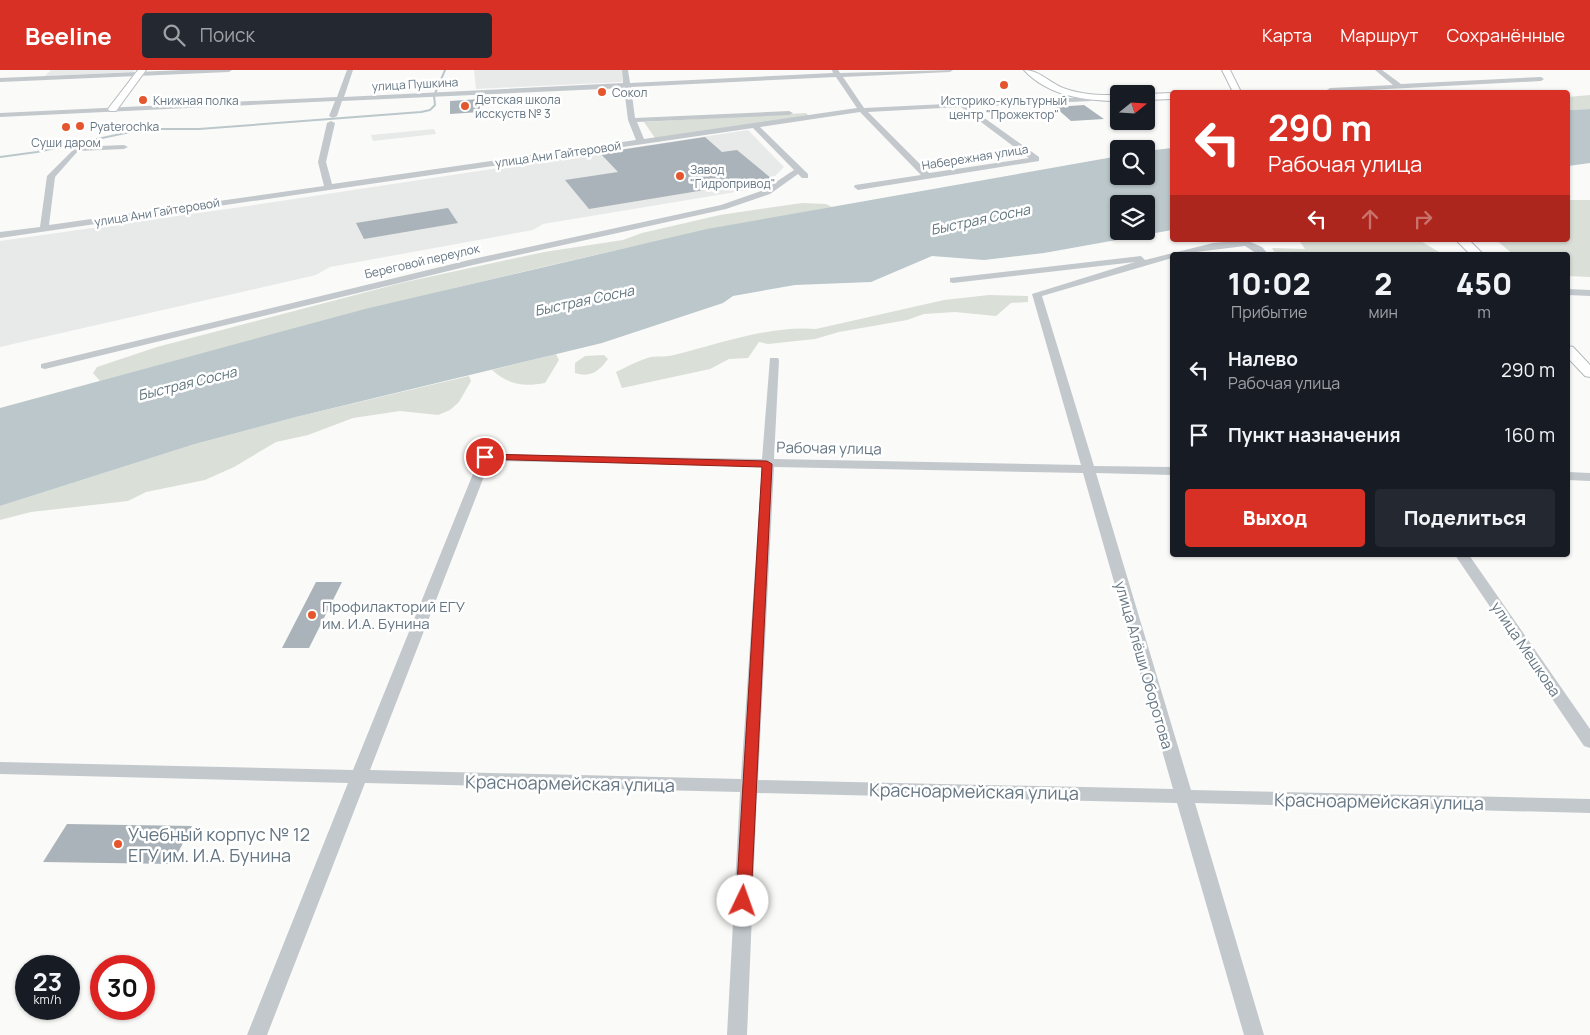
<!DOCTYPE html>
<html lang="ru">
<meta charset="utf-8">
<style>
:root{--surface:#171b24;--page:#242831;--text:#f1f3f6;--muted:#9ea1a6;--accent:#d93025}
body{margin:0;font-family:Manrope,sans-serif;background:var(--page);color:var(--text);height:100vh;display:flex;flex-direction:column;font-size:19px;white-space:nowrap}
*{box-sizing:border-box;margin:0}
p{font-size:16px;color:var(--muted)}
.icon{flex:none;width:28px;height:28px;fill:none;stroke:currentColor;stroke-width:2;stroke-linecap:round;stroke-linejoin:round}
.map{position:relative;flex:1;overflow:hidden}
.panel{position:absolute;left:1170px;top:182px;width:400px;height:305px;display:flex;flex-direction:column;background:var(--surface);border-radius:5px;box-shadow:0 1px 4px #0004}
.panel>*{flex:none}
.banner{position:absolute;left:1170px;top:20px;width:400px;height:152px;border-radius:5px;box-shadow:0 1px 4px #0004;background:#d93025;color:#fff;overflow:hidden}
.needle{width:32px;rotate:72deg}
.fabs{position:absolute;left:1110px;top:15px;display:grid;gap:10px}
.fabs a{display:grid;place-items:center;width:45px;height:45px;border-radius:5px;background:var(--surface);box-shadow:0 1px 4px #0004;font-size:25px}
.speed{position:absolute;left:15px;top:885px;display:flex;gap:10px;font-size:25px;font-weight:700;text-align:center}
.speed>*{display:grid;place-content:center;width:65px;height:65px;border-radius:50%;background:var(--surface);box-shadow:0 1px 4px #0004;line-height:1}
.speed small{font-size:12px;font-weight:400}
.speed .limit{border:8px solid #d22;background:#fff;color:#111}
.pin{position:absolute;display:grid;place-items:center;width:42px;height:42px;color:#fff;margin:-21px;border:2px solid #fff;border-radius:50%;box-shadow:0 1px 5px #0007}
.me{position:absolute;width:55px;margin:-28px;rotate:3deg;stroke-linejoin:round;filter:drop-shadow(0 0 4px #0008)}
.turn{display:flex;align-items:center;gap:18px;height:105px;padding:0 15px;font-size:22px}
.turn .icon{width:65px;height:65px;stroke-width:2.5}
.turn b{display:block;font-size:35px;line-height:42px}
.lanes{display:flex;align-items:center;height:48px;padding:0 15px;background:#0003;justify-content:center;gap:25px;direction:ltr}
.lanes .off{opacity:.35}
.eta{display:flex;justify-content:space-evenly;align-items:center;height:85px;text-align:center}
.eta b{font-size:30px;font-weight:800;line-height:35px}
.primary-button{display:flex;gap:10px;margin-top:auto;padding:10px 15px}
.primary-button a{flex:1;height:58px;border-radius:5px;background:var(--accent);color:#fff;font-size:20px;font-weight:800;line-height:58px;text-align:center}
.primary-button a+a{background:var(--page);color:var(--text)}
ul{padding:0;list-style:none}
li{display:flex;align-items:center;gap:15px;height:65px;padding:0 15px}
li div{flex:1}
li b{display:block;font-size:19px}
li em{font-style:normal}
header{display:flex;align-items:center;gap:30px;box-sizing:border-box;height:70px;padding:0 25px;background:var(--accent);color:#fff}
header strong{font-size:24px}
nav{display:flex;gap:28px;margin-inline-start:auto;font-size:18px}
.search{width:350px;height:45px;background:var(--page);display:flex;align-items:center;gap:12px;box-sizing:border-box;padding:0 18px;border-radius:5px;color:var(--muted);font-size:19px}
.map>svg:first-child{display:block}
</style>
<header>
<strong>Beeline</strong>
<div class="search"><svg class="icon" aria-label="search" viewBox="0 0 24 24"><circle cx="10" cy="10" r="6"/><path d="M15 15l6 6"/></svg>Поиск</div>
<nav><a>Карта</a><a>Маршрут</a><a>Сохранённые</a></nav>
</header>
<div class="map">
<svg width="1590" height="965" viewBox="0 0 1590 965">
<rect width="100%" height="100%" fill="#fafaf8"/>
<path fill="#e8e9e9" d="M 51,0 L 135,0 L 133,2 L 45,6 Z
M 474,0 L 622,0 L 622,12 L 476,19 Z
M 434,59 L 436,64 L 373,71 L 371,65 Z
M 748,60 L 784,97 L 772,109 L 777,115 L 543,154 L 533,160 L 330,197 L 316,205 L 0,277 L 0,171 L 248,136 Z"/>
<path fill="#dadfd7" d="M 1590,25 L 1590,39 L 1568,40 L 1568,27 Z
M 806,43 L 809,46 L 655,68 L 644,52 Z
M 1568,130 L 1590,130 L 1590,207 L 1568,206 L 1568,185 L 1514,185 L 1496,170 L 1568,170 Z
M 802,133 L 826,134 L 832,137 C 585,181 342,245 100,311 L 93,303 L 97,297 L 157,277 L 401,213 L 544,182 L 623,170 L 642,163 L 720,145 Z
M 1299,170 L 1419,170 L 1444,185 L 1276,185 L 1272,178 L 1305,179 Z
M 989,225 L 1028,226 L 1028,232 L 1011,233 L 996,246 L 955,242 L 924,244 L 907,250 L 839,262 L 815,269 L 768,274 L 759,272 L 748,288 L 729,289 L 710,299 L 622,318 L 616,302 C 627,297 639,290 651,287 C 659,286 667,287 674,285 C 719,274 770,255 816,259 L 944,230 Z
M 556,284 L 559,290 L 545,313 C 523,317 509,315 492,300 Z
M 604,285 L 608,289 C 599,301 591,308 575,303 L 575,293 L 585,286 Z
M 469,306 L 471,311 L 459,332 L 450,340 L 438,345 L 400,341 L 353,348 L 308,365 L 276,372 L 234,397 L 205,410 L 146,422 L 128,431 L 31,442 L 0,450 L 0,436 L 195,374 L 296,347 Z"/>
<path fill="#bbc7cb" fill-rule="evenodd" d="M 1590,39 L 1590,93 L 1568,96 L 1568,40 Z
M 1172,78 L 1172,160 L 1044,183 L 984,190 L 932,186 L 871,212 L 795,215 L 733,226 L 723,233 L 602,273 L 296,347 L 195,374 L 0,436 L 0,338 L 365,239 L 707,159 L 1119,86 L 1119,106 L 1146,106 L 1146,81 ZM 1119,134 L 1146,134 L 1146,161 L 1119,161 Z"/>
<g fill="none" stroke-linecap="round" stroke-linejoin="round">
<path stroke="#bbc7cb" stroke-width="2" d="M 0,87 L 37,82 L 144,59 L 199,59 L 421,42 L 430,40 L 435,35 L 434,26 L 445,0"/>
</g>
<path fill="#aab3b9" d="M 480,29 L 480,42 L 450,44 L 450,31 Z
M 1084,35 L 1104,49 L 1071,51 L 1055,37 Z
M 705,67 L 722,82 L 737,80 L 772,109 L 589,139 L 565,110 L 618,102 L 600,83 Z
M 448,138 L 458,153 L 364,169 L 356,153 Z
M 316,512 L 342,512 L 309,578 L 282,578 Z
M 67,754 L 192,756 L 172,794 L 43,792 Z"/>
<g fill="none" stroke-linecap="round" stroke-linejoin="round">
<defs>
<path id="major" d="M 138,0 L 146,0 L 116,41 L 110,41 L 108,39 Z
M 1024,0 C 1039,0 1049,12 1063,18 C 1081,25 1100,25 1119,25 L 1119,31 C 1085,31 1048,26 1024,0 Z
M 1222,0 L 1230,0 L 1241,22 L 1233,22 Z
M 1172,23 L 1172,29 L 1146,30 L 1146,24 Z
M 1456,170 L 1469,170 L 1484,185 L 1471,185 Z
M 1568,276 L 1573,277 L 1590,295 L 1590,307 L 1585,306 L 1568,288 Z"/>
</defs>
<use href="#major" stroke="#b5babe" stroke-width="2"/>
<path fill="#c3c8cc" fill-rule="evenodd" d="M 183,0 L 232,0 L 229,2 L 0,12 L 0,8 Z
M 347,0 L 353,0 L 344,27 L 623,13 L 622,0 L 628,0 L 630,13 L 833,3 L 832,0 L 838,0 L 840,3 L 953,0 L 950,2 L 843,7 L 864,38 L 1090,27 L 1094,29 L 1090,31 L 969,37 L 1039,87 L 1039,91 L 858,120 L 854,117 L 855,115 L 921,105 L 860,42 L 760,57 L 808,104 L 808,108 L 802,108 L 798,104 L 770,124 L 726,139 L 473,195 L 45,299 L 41,298 L 41,294 L 473,189 L 721,135 L 764,120 L 794,100 L 753,58 L 0,168 L 0,162 L 40,157 L 47,106 L 76,77 L 124,75 L 128,77 L 124,79 L 78,81 L 55,107 L 49,155 L 324,116 L 318,92 L 327,53 L 331,51 L 335,53 L 326,92 L 332,114 L 636,70 L 628,50 L 624,18 L 342,31 L 337,46 L 333,48 L 329,46 L 335,31 L 0,47 L 0,43 L 337,27 ZM 836,7 L 857,38 L 644,69 L 637,52 L 789,45 L 793,43 L 789,41 L 635,48 L 631,17 ZM 961,37 L 1029,88 L 929,103 L 868,42 Z
M 1375,0 L 1382,0 L 1401,14 L 1541,7 L 1544,9 L 1541,11 L 1330,22 L 1327,20 L 1330,18 L 1393,15 Z
M 1246,170 L 1262,177 L 1269,185 L 1259,185 L 1245,176 L 1172,185 L 1172,188 L 1042,226 L 1094,396 L 1172,397 L 1172,405 L 1096,403 L 1191,720 L 1590,729 L 1590,743 L 1195,733 L 1264,965 L 1244,965 L 1177,733 L 757,723 L 747,965 L 727,965 L 740,722 L 365,713 L 267,965 L 247,965 L 348,713 L 0,704 L 0,692 L 353,700 L 481,384 L 762,389 L 770,288 L 778,288 L 779,290 L 774,389 L 1081,395 L 1032,224 L 1135,192 L 953,213 L 950,212 L 950,208 L 1141,186 L 1145,190 L 1213,173 ZM 490,391 L 762,396 L 741,709 L 370,700 ZM 774,397 L 1083,403 L 1173,719 L 758,710 Z
M 1568,219 L 1590,220 L 1590,226 L 1568,225 Z
M 1568,402 L 1590,403 L 1590,411 L 1568,410 Z
M 1455,485 L 1469,485 L 1590,659 L 1590,678 L 1584,676 Z"/>
<use href="#major" fill="#fff" fill-rule="evenodd"/>
</g>
<path fill="#d93025" stroke="#8d1f18" d="M 485,384 L 767,391 L 772,394 L 751,831 L 749,836 L 743,838 L 738,836 L 736,831 L 762,397 L 481,389 L 480,387 Z"/>
<g fill="#e4572e" stroke="#fff" stroke-width="2">
<circle cx="1004" cy="15" r="5"/>
<circle cx="602" cy="22" r="5"/>
<circle cx="143" cy="30" r="5"/>
<circle cx="465" cy="36" r="5"/>
<circle cx="80" cy="56" r="5"/>
<circle cx="66" cy="57" r="5"/>
<circle cx="680" cy="106" r="5"/>
<circle cx="312" cy="545" r="5"/>
<circle cx="118" cy="774" r="5"/>
</g>
<g text-anchor="middle" dominant-baseline="central" stroke-width="5" stroke-linejoin="round" paint-order="stroke">
<g font-size="12" fill="#657683" stroke="#fff">
<text transform="translate(415 14) rotate(-3)">улица Пушкина</text>
<text transform="translate(558 84) rotate(-8)">улица Ани Гайтеровой</text>
<text transform="translate(975 87) rotate(-9)">Набережная улица</text>
<text transform="translate(157 142) rotate(-9)">улица Ани Гайтеровой</text>
<text transform="translate(422 191) rotate(-13)">Береговой переулок</text>
</g>
<g font-size="12" fill="#657683" stroke="#fff" text-anchor="start">
<text x="612" y="22">Сокол</text>
<text x="475" y="29">Детская школа<tspan x="475" dy="14">исскуств № 3</tspan></text>
<text x="153" y="30">Книжная полка</text>
<text x="1004" y="30" text-anchor="middle">Историко-культурный<tspan x="1004" dy="14">центр "Прожектор"</tspan></text>
<text x="90" y="56">Pyaterochka</text>
<text x="66" y="72" text-anchor="middle">Суши даром</text>
<text x="690" y="99">Завод<tspan x="690" dy="14">"Гидропривод"</tspan></text>
</g>
<g font-size="14" font-style="italic" fill="#60757c" stroke="#fff">
<text transform="translate(980 149) rotate(-12)">Быстрая Сосна</text>
<text transform="translate(584 230) rotate(-12)">Быстрая Сосна</text>
<text transform="translate(187 313) rotate(-14)">Быстрая Сосна</text>
</g>
<g font-size="15" fill="#657683" stroke="#fff">
<text transform="translate(829 378) rotate(1)">Рабочая улица</text>
<text transform="translate(1526 579) rotate(56)">улица Мешкова</text>
<text transform="translate(1144 595) rotate(74)">улица Алёши Оборотова</text>
</g>
<g font-size="15" fill="#657683" stroke="#fff" text-anchor="start">
<text x="322" y="536">Профилакторий ЕГУ<tspan x="322" dy="17">им. И.А. Бунина</tspan></text>
</g>
<g font-size="18" fill="#657683" stroke="#fff">
<text transform="translate(570 713) rotate(1)">Красноармейская улица</text>
<text transform="translate(974 721) rotate(1)">Красноармейская улица</text>
<text transform="translate(1379 731) rotate(1)">Красноармейская улица</text>
</g>
<g font-size="18" fill="#657683" stroke="#fff" text-anchor="start">
<text x="128" y="764">Учебный корпус № 12<tspan x="128" dy="21">ЕГУ им. И.А. Бунина</tspan></text>
</g>
</g>
</svg>
<div class="fabs">
<a><svg class="needle" viewBox="-14 -14 28 28"><path d="M0-13l5 13h-10z" fill="#e53935"/><path d="M0 13l5-13h-10z" fill="#9ea1a6"/></svg></a>
<a><svg class="icon" aria-label="search" viewBox="0 0 24 24"><circle cx="10" cy="10" r="6"/><path d="M15 15l6 6"/></svg></a>
<a><svg class="icon" aria-label="layers" viewBox="0 0 24 24"><path d="M12 4l9 5-9 5-9-5zM3 14l9 5 9-5"/></svg></a>
</div>
<div class="speed"><div>23<small>km/h</small></div><div class="limit">30</div></div>
<div class="pin" style="left:485px;top:387px;background:#d93025"><svg class="icon" aria-label="arrive" viewBox="0 0 24 24"><path d="M6 21V4h12l-3 4 3 4H6"/></svg></div>
<svg class="me" style="left:743px;top:831px" viewBox="-20 -20 40 40"><circle r="19" fill="#fff"/><path d="M0-13L10 11 0 6-10 11z" fill="#d93025"/></svg>
<div class="banner">
<div class="turn"><svg class="icon" aria-label="left" viewBox="0 0 24 24"><path d="M17 20v-9H6M10 6l-5 5 5 5"/></svg><div><b>290 m</b>Рабочая улица</div></div>
<div class="lanes"><svg class="icon" aria-label="left" viewBox="0 0 24 24"><path d="M17 20v-9H6M10 6l-5 5 5 5"/></svg><svg class="icon off" aria-label="ahead" viewBox="0 0 24 24"><path d="M12 20V5M6 11l6-6 6 6"/></svg><svg class="icon off" aria-label="right" viewBox="0 0 24 24"><path d="M7 20v-9h11M14 6l5 5-5 5"/></svg></div>
</div>
<section class="panel">
<div class="eta">
<div><b>10:02</b><p>Прибытие</p></div>
<div><b>2</b><p>мин</p></div>
<div><b>450</b><p>m</p></div>
</div>
<ul>
<li><svg class="icon" aria-label="left" viewBox="0 0 24 24"><path d="M17 20v-9H6M10 6l-5 5 5 5"/></svg><div><b>Налево</b><p>Рабочая улица</p></div><em>290 m</em></li>
<li><svg class="icon" aria-label="arrive" viewBox="0 0 24 24"><path d="M6 21V4h12l-3 4 3 4H6"/></svg><div><b>Пункт назначения</b></div><em>160 m</em></li>
</ul>
<div class="primary-button"><a>Выход</a><a>Поделиться</a></div>
</section>
</div>
